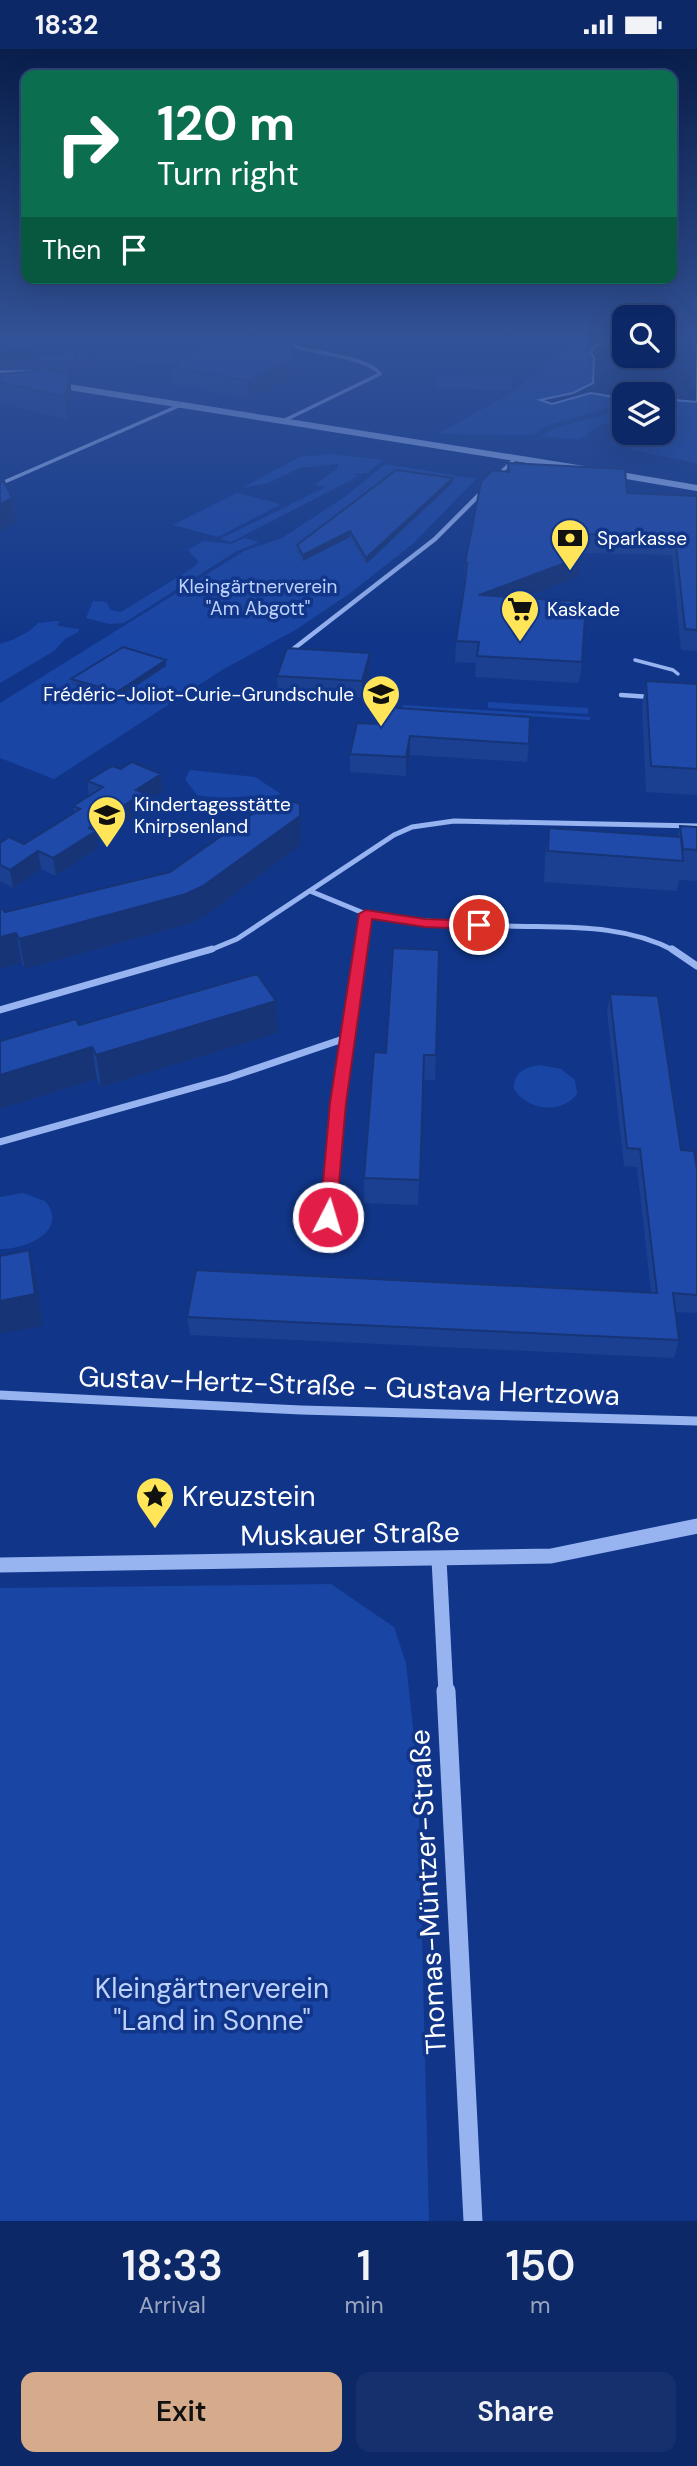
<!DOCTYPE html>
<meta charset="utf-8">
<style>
:root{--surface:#0d2867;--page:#16306d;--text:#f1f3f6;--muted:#9aa6c0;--line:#2d447b;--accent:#d6ab8b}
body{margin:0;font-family:"DM Sans",sans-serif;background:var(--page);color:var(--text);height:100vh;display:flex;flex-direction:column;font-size:26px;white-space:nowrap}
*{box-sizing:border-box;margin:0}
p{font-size:23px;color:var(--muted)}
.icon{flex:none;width:38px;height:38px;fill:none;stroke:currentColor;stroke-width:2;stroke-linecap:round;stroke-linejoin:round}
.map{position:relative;height:2172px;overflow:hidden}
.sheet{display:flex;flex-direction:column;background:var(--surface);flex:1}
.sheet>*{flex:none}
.guide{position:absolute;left:21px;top:21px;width:656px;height:214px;border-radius:14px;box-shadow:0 7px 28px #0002,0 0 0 2px var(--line);background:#0b6e4f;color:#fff;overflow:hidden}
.controls{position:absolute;left:612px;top:256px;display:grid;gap:14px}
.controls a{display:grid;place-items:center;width:63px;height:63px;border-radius:14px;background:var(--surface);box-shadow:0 7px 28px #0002,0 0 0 2px var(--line);font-size:35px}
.pin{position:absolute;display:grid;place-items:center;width:60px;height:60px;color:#fff;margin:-30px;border:4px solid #fff;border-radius:50%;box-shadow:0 2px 7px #0007}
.me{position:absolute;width:77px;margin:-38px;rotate:5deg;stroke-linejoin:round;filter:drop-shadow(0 0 5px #0008)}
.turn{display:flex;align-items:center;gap:24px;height:147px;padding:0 21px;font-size:32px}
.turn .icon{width:91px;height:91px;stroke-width:2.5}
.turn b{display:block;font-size:49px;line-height:60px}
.then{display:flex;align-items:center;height:66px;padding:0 21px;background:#0003;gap:14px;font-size:26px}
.eta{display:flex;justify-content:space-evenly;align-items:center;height:119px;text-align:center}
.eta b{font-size:42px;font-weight:600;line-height:49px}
.cta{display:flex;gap:14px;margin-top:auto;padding:14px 21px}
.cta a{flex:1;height:80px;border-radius:14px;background:var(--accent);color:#111;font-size:28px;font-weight:600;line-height:80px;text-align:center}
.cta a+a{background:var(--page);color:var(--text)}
.status{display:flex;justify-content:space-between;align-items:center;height:49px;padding:0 35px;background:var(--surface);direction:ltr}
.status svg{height:19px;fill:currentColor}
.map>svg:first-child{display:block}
</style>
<div class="status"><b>18:32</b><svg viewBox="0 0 49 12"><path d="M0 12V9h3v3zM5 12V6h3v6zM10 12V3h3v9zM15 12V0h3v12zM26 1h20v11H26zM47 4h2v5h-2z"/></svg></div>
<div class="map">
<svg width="697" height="2172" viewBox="0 0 697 2172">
<rect width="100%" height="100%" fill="#113689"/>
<path fill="#1945a4" d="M 576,287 L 623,287 L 590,305 L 594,308 L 593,334 L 573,344 L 542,351 L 552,355 L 591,344 L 625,350 L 625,378 L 603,374 L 580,390 L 540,388 L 554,379 L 623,361 L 611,358 L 546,377 L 533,386 L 438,385 L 513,343 Z
M 436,326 L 511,328 L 511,341 L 434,339 Z
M 663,350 L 697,353 L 697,414 L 630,401 L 653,384 L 650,383 L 663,383 Z
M 330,405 L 383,411 L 368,424 L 353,425 L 359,427 L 231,493 L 220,490 L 326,438 L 315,436 L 338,419 L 338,415 L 300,419 L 268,434 L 242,439 L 299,408 Z
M 385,415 L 476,430 L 414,494 L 349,545 L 297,580 L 222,621 L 54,730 L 0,709 L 0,654 L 244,502 L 282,489 L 343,449 Z
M 237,444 L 281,455 L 218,488 L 173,476 Z
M 244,489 L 259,493 L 235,503 L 124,574 L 109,575 L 86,569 L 93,552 L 106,553 L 111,561 L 121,563 L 191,520 L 199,513 L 188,501 L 203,492 L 231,495 Z
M 56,572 L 61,573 L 57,575 L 58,577 L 79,580 L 78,583 L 65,590 L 54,602 L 0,634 L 0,595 C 14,591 29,584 38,574 Z
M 488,653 L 588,659 L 588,665 L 488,659 Z
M 403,656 L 590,668 L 590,671 L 402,659 Z
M 190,721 L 255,728 L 281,745 C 270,748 264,747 253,747 C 233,748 217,750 197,746 L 185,730 Z
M 540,1016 L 561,1020 L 575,1031 L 577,1045 C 561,1066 527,1061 514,1040 C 513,1023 526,1018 540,1016 Z
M 23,1144 L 45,1152 C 70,1182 25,1201 0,1200 L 0,1148 Z
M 331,1535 L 394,1578 L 406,1614 L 418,1725 L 429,2172 L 0,2172 L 0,1539 Z"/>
<path fill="#0a2565" stroke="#88acf5" stroke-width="2" d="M 625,287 L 625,306 L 663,306 L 663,287 L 697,287 L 697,353 L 663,350 L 663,345 L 625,345 L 625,350 L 591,344 L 552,355 L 540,351 L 573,344 L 593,334 L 594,308 L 590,304 L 597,296 Z"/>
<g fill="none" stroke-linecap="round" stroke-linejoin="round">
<path stroke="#97b4f1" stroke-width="3.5" d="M 635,611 L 673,621 L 678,625
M 621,646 L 624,646"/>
<path stroke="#97b4f1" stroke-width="4.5" d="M 621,646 L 651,648"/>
<path stroke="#97b4f1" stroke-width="3.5" d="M 284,287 L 285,294 C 309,305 366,306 380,325 L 285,371
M 0,323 L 34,323
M 496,428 L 516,409
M 0,435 L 183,355
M 480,445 L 483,442"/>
<path stroke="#97b4f1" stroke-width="4.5" d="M 292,601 L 435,490 L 481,444"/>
<path stroke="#97b4f1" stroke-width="5" d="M 310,842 L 366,865 L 360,902
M 366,865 C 413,872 458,875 506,877 C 563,879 623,874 675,902
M 208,902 L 237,890 L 394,786 L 412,778 L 454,772 L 697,777"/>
<path stroke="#97b4f1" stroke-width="7" d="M 672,900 L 697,917
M 0,961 L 212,900
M 0,1093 L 228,1029 L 346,989
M 328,1168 L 338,1054 L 361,900"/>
<path stroke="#97b4f1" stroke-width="9" d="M 0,1346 L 301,1361 L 697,1372"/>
<path stroke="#97b4f1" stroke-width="6" d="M 56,336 L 584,420
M 609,424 L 697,439"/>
<path stroke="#97b4f1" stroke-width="15" d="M 439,1510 L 446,1644
M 0,1516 L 551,1507 L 697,1477"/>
<path stroke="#97b4f1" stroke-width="19" d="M 446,1642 L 473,2172"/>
</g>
<path fill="#1b4091" d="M 0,287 L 255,287 L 255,288 L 293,328 L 248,350 L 172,335 L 171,318 L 175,315 L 95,312 L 87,319 L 79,317 L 77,326 L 70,331 L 72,348 L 68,371 L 0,354 L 0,325 L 39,322 L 40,319 L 40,316 L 0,319 Z
M 508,414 L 627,444 L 697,447 L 697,602 L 681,601 L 672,506 L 581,504 L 578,528 L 524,549 L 582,613 L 579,634 L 475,628 L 476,614 L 455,613 L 456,592 L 465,534 L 464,534 L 465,514 L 507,423 Z
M 452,434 L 366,515 L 350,488 L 303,512 L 297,502 L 297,496 Z
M 370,604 L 370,621 L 362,649 L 278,644 L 277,627 Z
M 166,617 L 118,649 L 72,636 L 71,630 Z
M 646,632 L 697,635 L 697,746 L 646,743 L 642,657 Z
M 357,674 L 529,695 L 527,713 L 410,706 L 406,727 L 350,723 L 350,705 Z
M 121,720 L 161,725 L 163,742 L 144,754 L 145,761 L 97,792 L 98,799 L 56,827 L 41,820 L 13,839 L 0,832 L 0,794 L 24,795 L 74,763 L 73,757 L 89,747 L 87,732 Z
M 680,777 L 697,778 L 697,832 L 679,831 L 677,842 L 544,833 L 545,810 L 549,779 L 678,788 Z
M 301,796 L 205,867 L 189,875 L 25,920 L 22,914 L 0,920 L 0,861 L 5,863 Z
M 610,945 L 681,1101 L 697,1120 L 697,1264 L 675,1263 L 679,1291 L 674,1309 L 190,1286 L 187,1268 L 651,1243 L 637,1118 L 624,1117 L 607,963 Z
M 79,976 L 278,984 L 101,1038 L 97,1030 L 0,1060 L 0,992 Z
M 374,1003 L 436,1006 L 435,1031 L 423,1031 L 418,1156 L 364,1154 L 364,1129 Z"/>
<path fill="#163476" d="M 75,287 L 101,287 L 77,300 L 79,317 L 77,326 L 70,331 L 72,348 L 68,371 L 65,348 L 69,327 L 68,314 L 76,305 L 61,315 L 61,314 L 39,312 L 40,316 L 1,319 L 0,301 Z
M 93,295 L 95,312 L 87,319 L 85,301 Z
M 292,296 L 293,328 L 248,350 L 247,332 Z
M 453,429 L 452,434 L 366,515 L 366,509 Z
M 12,449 L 16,474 L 0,482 L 0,455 Z
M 350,482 L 350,488 L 303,512 L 303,506 Z
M 581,508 L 578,528 L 478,566 L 479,546 Z
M 370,604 L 370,621 L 362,649 L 362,632 Z
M 166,611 L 166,617 L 118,649 L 117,643 Z
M 410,687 L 410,706 L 406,727 L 406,708 Z
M 161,725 L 163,742 L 144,754 L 145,761 L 97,792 L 98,799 L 56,827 L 53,809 L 136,741 Z
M 300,755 L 301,796 L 205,867 L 189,875 L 25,920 L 19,890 L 186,845 Z
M 38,802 L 41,820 L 13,839 L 10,821 Z
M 16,884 L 22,914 L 0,920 L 0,888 Z
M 276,952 L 278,984 L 101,1038 L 96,1006 Z
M 92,998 L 97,1030 L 0,1060 L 0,1026 Z
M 29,1201 L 37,1233 L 43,1277 L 0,1285 L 0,1252 Z"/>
<path fill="#1f4aa9" stroke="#163476" stroke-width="2" d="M 0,287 L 75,287 L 59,298 L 0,301 Z
M 90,287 L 247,287 L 292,296 L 292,310 L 247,332 L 171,318 L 200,299 L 93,295 L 85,301 L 77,300 L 75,309 L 68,314 L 39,312 L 39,307 L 63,305 Z
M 39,319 L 54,320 L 51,322 L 70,326 L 65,348 L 0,333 L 0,325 L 39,322 Z
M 508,414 L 625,420 L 627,444 L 697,447 L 697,581 L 685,580 L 675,487 L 582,485 L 581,508 L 479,546 L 586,553 L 582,613 L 477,607 L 479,593 L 456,592 L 465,533 L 467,514 L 465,514 L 481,433 L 493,421 L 509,423 Z
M 396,421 L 453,429 L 366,509 L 350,482 L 303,506 L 297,496 Z
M 4,432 L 12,449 L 0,455 L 0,433 Z
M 123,598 L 166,611 L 117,643 L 71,630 Z
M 287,599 L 370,604 L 362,632 L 277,627 Z
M 646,632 L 697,635 L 697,720 L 651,717 Z
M 383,658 L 530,668 L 529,695 L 410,687 L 406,708 L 350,705 L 357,674 L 379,675 Z
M 132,713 L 161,725 L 136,741 L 143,744 L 89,779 L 96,782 L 53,809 L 38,802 L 10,821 L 0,816 L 0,794 L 9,788 L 24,795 L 80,760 L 73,757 L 103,738 L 87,732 L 112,717 L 121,720 Z
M 278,747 L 300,755 L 300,767 L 203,837 L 186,845 L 19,890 L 16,884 L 0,888 L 0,861 L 3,860 L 5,863 L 170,823 Z
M 680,777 L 697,778 L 697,801 L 683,800 Z
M 549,779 L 681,788 L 683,812 L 548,802 Z
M 393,899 L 439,901 L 436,1006 L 424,1006 L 420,1131 L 364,1129 L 374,1003 L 386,1004 Z
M 257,925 L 276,952 L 96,1006 L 92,998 L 0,1026 L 0,992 L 76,970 L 79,976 Z
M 610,945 L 658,947 L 681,1101 L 694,1102 L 697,1120 L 697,1246 L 673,1244 L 679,1291 L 187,1268 L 196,1221 L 657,1244 L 640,1100 L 627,1099 Z
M 29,1201 L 35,1245 L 0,1252 L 0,1207 Z"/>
<linearGradient id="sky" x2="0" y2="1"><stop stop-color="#091e4b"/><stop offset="0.49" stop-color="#325297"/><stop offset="1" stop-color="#325297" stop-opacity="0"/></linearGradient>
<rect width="697" height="591" fill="url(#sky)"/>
<path fill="#e11d48" stroke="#92132f" stroke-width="2" d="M 366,861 L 425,870 L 479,872 L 486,876 L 479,880 L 425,878 L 372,870 L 346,1054 L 336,1168 L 328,1174 L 320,1168 L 330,1054 L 359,865 Z"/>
<defs>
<symbol id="bank-pin" viewBox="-11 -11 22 30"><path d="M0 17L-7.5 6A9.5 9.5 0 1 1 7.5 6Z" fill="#ffe557" stroke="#113689"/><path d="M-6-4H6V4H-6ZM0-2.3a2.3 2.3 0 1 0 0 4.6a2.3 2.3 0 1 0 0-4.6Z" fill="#111"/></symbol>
<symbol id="supermarket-pin" viewBox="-11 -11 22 30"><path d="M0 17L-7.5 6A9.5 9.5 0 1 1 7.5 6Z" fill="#ffe557" stroke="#113689"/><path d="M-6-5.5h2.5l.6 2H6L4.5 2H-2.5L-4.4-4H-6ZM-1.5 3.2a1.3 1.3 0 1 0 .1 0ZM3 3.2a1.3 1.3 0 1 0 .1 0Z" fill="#111"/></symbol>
<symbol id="school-pin" viewBox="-11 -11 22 30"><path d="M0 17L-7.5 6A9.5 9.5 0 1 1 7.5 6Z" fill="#ffe557" stroke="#113689"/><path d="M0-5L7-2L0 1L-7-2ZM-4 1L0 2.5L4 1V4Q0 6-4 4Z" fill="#111"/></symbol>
<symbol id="sight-pin" viewBox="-11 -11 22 30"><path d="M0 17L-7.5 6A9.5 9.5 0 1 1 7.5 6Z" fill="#ffe557" stroke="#113689"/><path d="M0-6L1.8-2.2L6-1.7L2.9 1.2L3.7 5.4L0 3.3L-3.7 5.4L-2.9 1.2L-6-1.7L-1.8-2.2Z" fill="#111"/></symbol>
</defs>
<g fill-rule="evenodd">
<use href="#bank-pin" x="548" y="467" width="44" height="60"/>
<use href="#supermarket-pin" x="498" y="538" width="44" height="60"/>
<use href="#school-pin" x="359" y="623" width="44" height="60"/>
<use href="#school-pin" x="85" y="744" width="44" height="60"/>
<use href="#sight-pin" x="133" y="1425" width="44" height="60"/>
</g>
<g text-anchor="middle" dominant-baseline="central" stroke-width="7" stroke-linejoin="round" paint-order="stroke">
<g font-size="19" fill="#fff" stroke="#113689" text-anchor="start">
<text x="597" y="489">Sparkasse</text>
<text x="547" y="560">Kaskade</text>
<text x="354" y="645" text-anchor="end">Frédéric-Joliot-Curie-Grundschule</text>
<text x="134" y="755">Kindertagesstätte<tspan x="134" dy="22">Knirpsenland</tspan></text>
</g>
<g font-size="19" fill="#bed2fc" stroke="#113689">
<text x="258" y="537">Kleingärtnerverein<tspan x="258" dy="22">"Am Abgott"</tspan></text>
</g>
<g font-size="28" fill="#fff" stroke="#113689">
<text transform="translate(349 1337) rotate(2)">Gustav-Hertz-Straße - Gustava Hertzowa</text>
<text transform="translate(350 1485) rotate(-1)">Muskauer Straße</text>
<text transform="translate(428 1843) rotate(-93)">Thomas-Müntzer-Straße</text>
</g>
<g font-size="28" fill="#fff" stroke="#113689" text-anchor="start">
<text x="182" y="1447">Kreuzstein</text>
</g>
<g font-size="28" fill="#bed2fc" stroke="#113689">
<text x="212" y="1939">Kleingärtnerverein<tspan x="212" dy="32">"Land in Sonne"</tspan></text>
</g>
</g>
</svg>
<div class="controls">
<a><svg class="icon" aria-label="search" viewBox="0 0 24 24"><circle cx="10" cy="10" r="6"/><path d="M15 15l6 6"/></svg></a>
<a><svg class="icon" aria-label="layers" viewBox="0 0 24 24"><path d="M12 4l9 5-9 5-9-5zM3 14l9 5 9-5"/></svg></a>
</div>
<div class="pin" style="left:479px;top:876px;background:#d93025"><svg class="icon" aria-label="arrive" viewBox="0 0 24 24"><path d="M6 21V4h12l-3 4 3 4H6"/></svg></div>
<svg class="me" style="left:328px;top:1168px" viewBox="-20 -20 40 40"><circle r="17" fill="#e11d48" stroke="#fff" stroke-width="3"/><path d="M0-11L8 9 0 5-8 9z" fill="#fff"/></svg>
<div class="guide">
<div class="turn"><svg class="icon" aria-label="right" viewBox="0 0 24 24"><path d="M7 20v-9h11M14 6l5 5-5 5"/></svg><div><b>120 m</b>Turn right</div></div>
<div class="then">Then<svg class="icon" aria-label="arrive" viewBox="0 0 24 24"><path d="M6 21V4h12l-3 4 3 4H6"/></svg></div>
</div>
</div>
<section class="sheet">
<div class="eta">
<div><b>18:33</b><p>Arrival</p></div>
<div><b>1</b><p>min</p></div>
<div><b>150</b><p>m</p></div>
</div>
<div class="cta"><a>Exit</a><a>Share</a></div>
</section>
